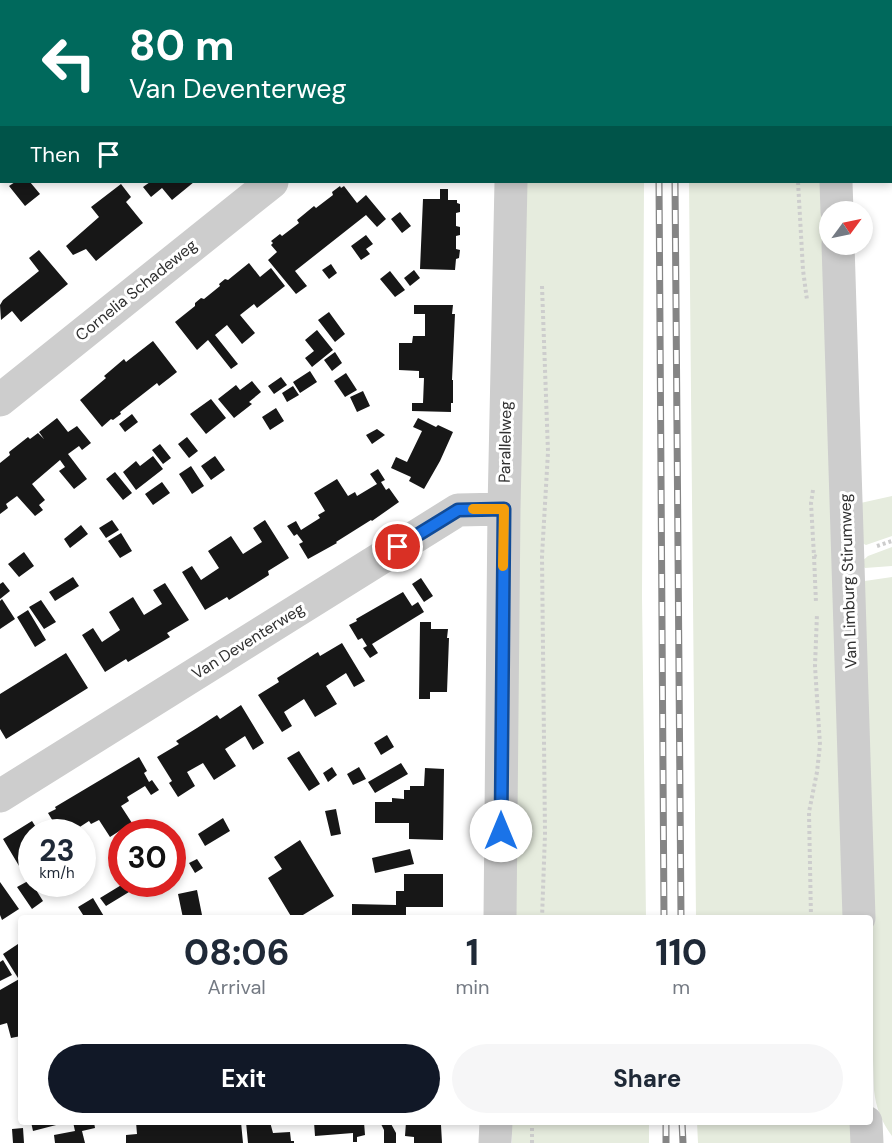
<!DOCTYPE html>
<style>
:root{--surface:#fff;--page:#f6f6f7;--text:#1f2937;--muted:#747a83;--accent:#111827}
body{margin:0;font-family:"DM Sans",sans-serif;background:var(--page);color:var(--text);height:100vh;display:flex;flex-direction:column;font-size:22px;white-space:nowrap}
*{box-sizing:border-box;margin:0}
p{font-size:20px;color:var(--muted)}
.icon{flex:none;width:33px;height:33px;fill:none;stroke:currentColor;stroke-width:2;stroke-linecap:round;stroke-linejoin:round}
.map{position:relative;flex:1;overflow:hidden}
.side{position:absolute;left:18px;top:915px;width:855px;height:210px;display:flex;flex-direction:column;background:var(--surface);border-radius:6px;box-shadow:0 3px 9px #0003}
.side>*{flex:none}
.hud{position:absolute;left:0px;top:0px;width:892px;height:183px;box-shadow:0 3px 9px #0003;background:#00695c;color:#fff;overflow:hidden}
.needle{width:39px;rotate:57deg}
.tools{position:absolute;left:819px;top:201px;display:grid;gap:12px}
.tools a{display:grid;place-items:center;width:54px;height:54px;border-radius:50%;background:var(--surface);box-shadow:0 3px 9px #0003;font-size:30px}
.speed{position:absolute;left:18px;top:819px;display:flex;gap:12px;font-size:30px;font-weight:700;text-align:center}
.speed>*{display:grid;place-content:center;width:78px;height:78px;border-radius:50%;background:var(--surface);box-shadow:0 3px 9px #0003;line-height:1}
.speed small{font-size:15px;font-weight:400}
.speed .limit{border:9px solid #d22;background:#fff;color:#111}
.pin{position:absolute;display:grid;place-items:center;width:51px;height:51px;color:#fff;margin:-26px;border:3px solid #fff;border-radius:50%;box-shadow:0 2px 6px #0007}
.me{position:absolute;width:66px;margin:-33px;rotate:0deg;stroke-linejoin:round;filter:drop-shadow(0 0 4px #0008)}
.turn{display:flex;align-items:center;gap:21px;height:126px;padding:0 30px;font-size:27px}
.turn .icon{width:78px;height:78px;stroke-width:2.5}
.turn b{display:block;font-size:42px;line-height:51px}
.then{display:flex;align-items:center;height:57px;padding:0 30px;background:#0003;gap:12px;font-size:22px}
.eta{display:flex;justify-content:space-evenly;align-items:center;height:102px;text-align:center}
.eta b{font-size:36px;font-weight:800;line-height:42px}
.cta{display:flex;gap:12px;margin-top:auto;padding:12px 30px}
.cta a{flex:1;height:69px;border-radius:36px;background:var(--accent);color:#fff;font-size:24px;font-weight:800;line-height:69px;text-align:center}
.cta a+a{background:var(--page);color:var(--text)}
.map>svg:first-child{display:block}
</style>
<div class="map">
<svg width="892" height="1143" viewBox="0 0 892 1143">
<rect width="100%" height="100%" fill="#fff"/>
<path fill="#e6ecde" d="M 522,182 L 644,182 L 642,597 L 646,918 L 516,918 L 518,487 Z
M 689,182 L 824,182 L 830,275 L 850,918 L 696,918 Z
M 892,496 L 892,536 L 866,545 L 860,542 L 856,504 Z
M 892,547 L 892,566 L 865,568 L 860,563 L 868,556 Z
M 892,577 L 892,1136 C 881,1121 876,1108 874,1090 L 858,582 Z
M 512,1122 L 649,1122 L 649,1143 L 512,1143 Z
M 697,1122 L 857,1122 L 858,1143 L 698,1143 Z"/>
<path fill="#171717" d="M 15,182 L 30,182 L 40,194 L 25,206 L 9,186 Z
M 150,182 L 194,182 L 172,200 L 162,188 L 151,197 L 143,187 Z
M 121,184 L 131,197 L 126,202 L 143,223 L 96,261 L 86,249 L 73,255 L 66,246 L 99,217 L 91,207 Z
M 340,186 L 341,188 L 344,186 L 357,203 L 366,195 L 386,219 L 377,227 L 366,215 L 295,271 L 307,286 L 296,294 L 268,260 L 277,252 L 271,245 L 273,243 L 271,241 L 280,234 L 282,236 L 299,223 L 297,220 L 314,206 L 316,208 L 333,195 L 332,192 Z
M 440,189 L 448,189 L 448,200 L 457,200 L 457,203 L 460,204 L 460,212 L 456,213 L 456,226 L 460,227 L 460,235 L 456,236 L 456,249 L 460,250 L 459,258 L 456,259 L 455,270 L 420,269 L 423,199 L 440,199 Z
M 400,212 L 411,226 L 402,233 L 391,219 Z
M 366,235 L 373,244 L 366,249 L 370,254 L 361,260 L 351,246 Z
M 39,250 L 68,284 L 21,322 L 12,311 L 1,320 L 0,305 L 3,300 L 39,271 L 29,258 Z
M 249,263 L 260,277 L 271,268 L 285,286 L 257,308 L 254,304 L 240,315 L 255,333 L 242,344 L 227,325 L 215,335 L 238,364 L 231,369 L 208,340 L 197,350 L 175,322 L 195,306 L 195,303 L 201,298 L 204,299 L 220,286 L 219,284 L 225,279 L 228,280 Z
M 331,264 L 337,273 L 329,279 L 322,270 Z
M 414,270 L 420,278 L 410,286 L 404,278 Z
M 390,271 L 405,290 L 395,297 L 380,279 Z
M 414,305 L 453,305 L 452,314 L 455,314 L 452,380 L 453,380 L 453,403 L 451,403 L 451,412 L 412,411 L 412,403 L 423,403 L 424,378 L 419,378 L 419,371 L 399,370 L 399,343 L 412,343 L 413,336 L 425,336 L 425,314 L 414,314 Z
M 329,312 L 345,334 L 335,342 L 318,320 Z
M 317,330 L 333,350 L 312,367 L 305,358 L 314,351 L 305,340 Z
M 153,341 L 177,372 L 159,386 L 157,383 L 120,412 L 121,414 L 113,420 L 111,419 L 102,427 L 80,400 L 106,378 L 104,376 L 124,359 L 126,362 Z
M 335,352 L 342,363 L 332,371 L 324,360 Z
M 310,371 L 317,382 L 300,393 L 293,382 Z
M 346,373 L 357,390 L 345,397 L 334,381 Z
M 281,377 L 287,385 L 274,394 L 268,386 Z
M 252,381 L 261,392 L 249,402 L 252,404 L 234,418 L 218,399 L 236,385 L 240,390 Z
M 293,386 L 299,395 L 287,402 L 282,393 Z
M 363,391 L 370,406 L 357,412 L 350,397 Z
M 211,399 L 226,418 L 206,434 L 190,414 Z
M 276,408 L 284,421 L 270,430 L 262,417 Z
M 132,414 L 138,422 L 125,432 L 119,424 Z
M 57,418 L 68,432 L 77,426 L 91,443 L 82,450 L 79,446 L 68,454 L 87,479 L 74,489 L 59,471 L 65,467 L 60,460 L 32,484 L 45,500 L 39,505 L 43,510 L 35,516 L 17,496 L 6,504 L 8,508 L 0,514 L 0,463 L 10,455 L 9,452 L 28,437 L 30,439 L 38,433 L 44,439 L 39,432 Z
M 418,418 L 436,427 L 438,425 L 453,432 L 440,461 L 424,489 L 409,481 L 411,477 L 391,468 L 396,457 L 407,462 L 422,431 L 413,427 Z
M 377,429 L 385,435 L 372,444 L 366,435 Z
M 187,437 L 198,451 L 189,458 L 178,444 Z
M 160,444 L 171,458 L 163,464 L 152,450 Z
M 153,456 L 163,469 L 136,490 L 123,472 L 136,461 L 140,466 Z
M 215,456 L 225,470 L 211,480 L 201,466 Z
M 191,466 L 204,486 L 192,494 L 179,474 Z
M 378,469 L 385,480 L 381,482 L 386,490 L 389,488 L 399,502 L 372,521 L 371,520 L 336,542 L 337,543 L 308,559 L 299,544 L 303,542 L 297,534 L 294,536 L 287,526 L 296,521 L 301,530 L 320,518 L 318,515 L 325,511 L 314,493 L 337,479 L 348,496 L 355,492 L 357,496 L 377,484 L 370,474 Z
M 115,472 L 132,493 L 123,500 L 106,479 Z
M 162,482 L 170,493 L 153,505 L 145,494 Z
M 112,520 L 119,530 L 106,538 L 99,528 Z
M 265,520 L 289,558 L 268,571 L 269,575 L 229,600 L 227,597 L 205,610 L 182,572 L 192,566 L 201,580 L 219,568 L 208,551 L 231,536 L 243,554 L 262,542 L 253,528 Z
M 81,525 L 88,534 L 70,548 L 64,539 Z
M 121,533 L 132,551 L 120,558 L 108,541 Z
M 24,552 L 34,566 L 19,577 L 8,564 Z
M 73,577 L 79,586 L 55,601 L 49,592 Z
M 421,578 L 433,596 L 424,602 L 412,584 Z
M 3,582 L 10,591 L 0,599 L 0,584 Z
M 165,583 L 189,620 L 167,633 L 170,637 L 128,662 L 126,659 L 105,672 L 82,635 L 93,628 L 102,642 L 120,630 L 109,612 L 133,597 L 144,615 L 162,604 L 153,590 Z
M 403,592 L 412,606 L 418,602 L 424,612 L 372,644 L 378,653 L 370,658 L 363,648 L 367,646 L 362,638 L 358,640 L 349,625 L 357,621 L 356,619 Z
M 2,599 L 15,619 L 0,629 L 0,601 Z
M 41,600 L 56,622 L 44,629 L 29,607 Z
M 28,610 L 46,640 L 35,647 L 17,617 Z
M 420,622 L 431,622 L 431,629 L 448,629 L 447,638 L 449,638 L 447,692 L 430,692 L 430,699 L 419,699 Z
M 342,643 L 365,681 L 354,687 L 346,673 L 326,686 L 337,704 L 315,717 L 304,699 L 284,712 L 292,726 L 282,732 L 258,695 L 279,682 L 277,678 L 318,652 L 320,656 Z
M 66,653 L 88,688 L 6,739 L 0,729 L 0,694 Z
M 241,705 L 264,743 L 253,750 L 245,736 L 225,749 L 236,766 L 214,780 L 203,763 L 187,772 L 195,786 L 178,797 L 169,783 L 172,781 L 157,757 L 179,744 L 176,741 L 197,728 L 217,715 L 220,719 Z
M 387,735 L 394,747 L 381,755 L 374,743 Z
M 299,751 L 320,784 L 309,791 L 287,758 Z
M 139,757 L 147,771 L 144,773 L 149,782 L 152,780 L 159,790 L 151,795 L 145,786 L 127,797 L 129,801 L 121,806 L 132,823 L 110,837 L 99,820 L 91,824 L 89,821 L 72,832 L 64,832 L 60,826 L 57,828 L 48,813 L 56,809 L 55,807 Z
M 401,763 L 408,774 L 375,793 L 368,782 Z
M 332,767 L 337,775 L 328,782 L 323,773 Z
M 359,767 L 366,779 L 353,785 L 347,774 Z
M 425,768 L 444,769 L 443,840 L 409,839 L 409,823 L 375,823 L 375,802 L 392,802 L 392,798 L 404,799 L 404,790 L 410,790 L 410,786 L 424,786 Z
M 336,809 L 341,834 L 331,836 L 325,811 Z
M 223,818 L 230,831 L 205,846 L 198,834 Z
M 32,821 L 39,832 L 32,832 L 32,884 L 35,884 L 33,885 L 43,901 L 32,909 L 17,887 L 28,881 L 3,839 Z
M 300,840 L 334,896 L 298,918 L 292,918 L 268,878 L 282,869 L 274,857 Z
M 410,849 L 414,864 L 375,873 L 372,858 Z
M 197,859 L 203,868 L 195,873 L 189,863 Z
M 404,874 L 443,874 L 443,907 L 406,907 L 406,918 L 352,918 L 352,904 L 396,905 L 396,891 L 404,891 Z
M 0,882 L 19,909 L 2,920 L 0,915 Z
M 41,884 L 64,884 L 54,890 L 52,886 L 45,890 Z
M 123,884 L 129,892 L 106,906 L 100,898 Z
M 197,890 L 202,915 L 183,918 L 178,894 Z
M 93,898 L 105,918 L 85,918 L 78,907 Z
M 21,942 L 21,976 L 18,978 L 3,954 Z
M 3,960 L 12,975 L 0,981 L 0,962 Z
M 21,978 L 21,1036 L 11,1038 L 7,1023 L 0,1025 L 0,990 Z
M 31,1122 L 60,1122 L 60,1124 L 33,1131 Z
M 73,1122 L 94,1122 L 95,1128 L 82,1131 L 85,1143 L 55,1143 L 54,1135 L 75,1131 Z
M 136,1122 L 241,1122 L 243,1143 L 126,1143 L 126,1135 L 137,1134 Z
M 246,1122 L 270,1122 L 273,1133 L 290,1132 L 291,1141 L 294,1141 L 294,1143 L 248,1143 Z
M 314,1122 L 364,1122 L 365,1135 L 357,1137 L 357,1142 L 353,1142 L 353,1133 L 315,1136 Z
M 380,1122 L 390,1122 L 396,1133 L 396,1143 L 384,1143 L 384,1130 Z
M 406,1122 L 443,1122 L 441,1125 L 442,1143 L 414,1143 L 414,1137 L 405,1136 Z
M 23,1128 L 24,1143 L 13,1143 L 12,1129 Z"/>
<g fill="none" stroke-linecap="round" stroke-linejoin="round">
<path stroke="#cdcdcd" stroke-width="4" stroke-dasharray="3 3" stroke-linecap="butt" d="M 789,0 L 789,2
M 550,2 L 550,0
M 798,182 L 803,270 L 807,300
M 542,286 L 548,452 L 542,556 L 545,834 L 542,918
M 813,490 L 811,503 L 814,556 L 817,557
M 877,546 L 892,541
M 814,556 L 816,603
M 811,918 L 809,812 L 817,772 L 820,745 L 815,666 L 817,614
M 532,1143 L 532,1122"/>
<path stroke="#cdcdcd" stroke-width="33" d="M 830,0 L 830,2
M 513,2 L 513,0
M 836,182 L 837,212
M 838,244 L 859,918
M 0,400 L 272,182
M 0,796 L 458,510 L 504,509
M 500,918 L 504,509 L 511,182
M 866,1122 L 867,1143
M 495,1143 L 496,1122"/>
<defs>
<path id="rail" d="M 658,0 L 658,2
M 674,0 L 674,2
M 659,182 L 664,918
M 675,182 L 681,918
M 666,1122 L 666,1143
M 682,1122 L 683,1143"/>
</defs>
<use href="#rail" stroke="#858585" stroke-width="7"/>
<use href="#rail" stroke="#fff" stroke-width="4.5" stroke-dasharray="14" stroke-linecap="butt"/>
</g>
<g fill="none" stroke-linecap="round" stroke-linejoin="round">
<defs>
<path id="route" d="M 398,547 L 458,510 L 504,509 L 501,831"/>
</defs>
<use href="#route" stroke="#114b97" stroke-width="15"/>
<use href="#route" stroke="#1a73e8" stroke-width="10"/>
<path stroke="#f59e0b" stroke-width="10" d="M 473,509 L 504,509 L 503,566"/>
</g>
<g text-anchor="middle" dominant-baseline="central" stroke-width="6" stroke-linejoin="round" paint-order="stroke">
<g font-size="16" fill="#303030" stroke="#fff">
<text transform="translate(136 290) rotate(-39)">Cornelia Schadeweg</text>
<text transform="translate(505 442) rotate(-89)">Parallelweg</text>
<text transform="translate(848 581) rotate(-92)">Van Limburg Stirumweg</text>
<text transform="translate(248 641) rotate(-32)">Van Deventerweg</text>
</g>
</g>
</svg>
<div class="tools">
<a><svg class="needle" viewBox="-14 -14 28 28"><path d="M0-13l5 13h-10z" fill="#e53935"/><path d="M0 13l5-13h-10z" fill="#747a83"/></svg></a>
</div>
<div class="speed"><div>23<small>km/h</small></div><div class="limit">30</div></div>
<div class="pin" style="left:398px;top:547px;background:#d93025"><svg class="icon" aria-label="arrive" viewBox="0 0 24 24"><path d="M6 21V4h12l-3 4 3 4H6"/></svg></div>
<svg class="me" style="left:501px;top:831px" viewBox="-20 -20 40 40"><circle r="19" fill="#fff"/><path d="M0-13L10 11 0 6-10 11z" fill="#1a73e8"/></svg>
<div class="hud">
<div class="turn"><svg class="icon" aria-label="left" viewBox="0 0 24 24"><path d="M17 20v-9H6M10 6l-5 5 5 5"/></svg><div><b>80 m</b>Van Deventerweg</div></div>
<div class="then">Then<svg class="icon" aria-label="arrive" viewBox="0 0 24 24"><path d="M6 21V4h12l-3 4 3 4H6"/></svg></div>
</div>
<section class="side">
<div class="eta">
<div><b>08:06</b><p>Arrival</p></div>
<div><b>1</b><p>min</p></div>
<div><b>110</b><p>m</p></div>
</div>
<div class="cta"><a>Exit</a><a>Share</a></div>
</section>
</div>
